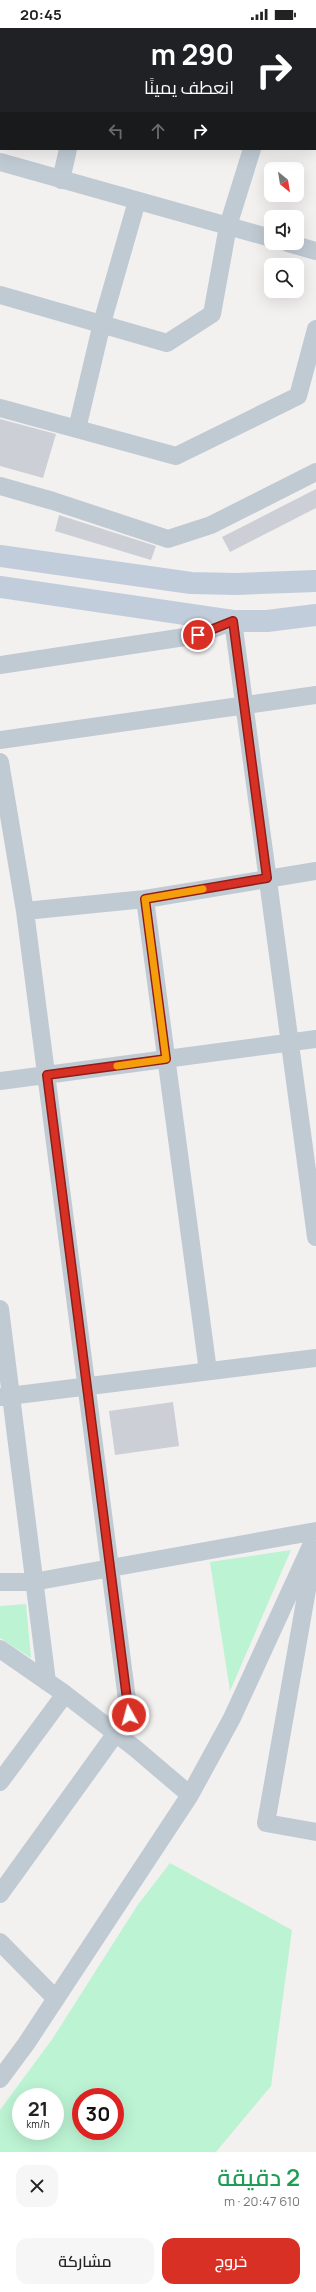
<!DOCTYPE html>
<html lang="ar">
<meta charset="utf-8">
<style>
:root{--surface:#fff;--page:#f6f6f6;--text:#222;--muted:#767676;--accent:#d93025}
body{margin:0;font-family:Manrope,Cairo,sans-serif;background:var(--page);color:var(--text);direction:rtl;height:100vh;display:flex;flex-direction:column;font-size:15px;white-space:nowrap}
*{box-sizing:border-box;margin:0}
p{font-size:13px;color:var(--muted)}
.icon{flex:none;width:22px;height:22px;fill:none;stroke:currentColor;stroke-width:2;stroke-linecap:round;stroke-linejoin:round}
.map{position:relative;height:2124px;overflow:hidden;direction:ltr}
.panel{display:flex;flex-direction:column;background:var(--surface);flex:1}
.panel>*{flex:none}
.top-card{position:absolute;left:0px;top:0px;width:316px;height:122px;box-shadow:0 4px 16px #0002;direction:rtl;background:#202124;color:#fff;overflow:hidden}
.needle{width:26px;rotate:150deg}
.tools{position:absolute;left:264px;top:134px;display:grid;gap:8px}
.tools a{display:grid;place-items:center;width:40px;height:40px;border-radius:8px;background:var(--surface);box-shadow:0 4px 16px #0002;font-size:20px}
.speed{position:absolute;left:12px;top:2060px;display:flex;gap:8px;font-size:20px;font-weight:700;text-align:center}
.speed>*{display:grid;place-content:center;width:52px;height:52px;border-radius:50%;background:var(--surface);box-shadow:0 4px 16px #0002;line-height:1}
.speed small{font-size:10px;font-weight:400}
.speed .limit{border:6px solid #d22;background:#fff;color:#111}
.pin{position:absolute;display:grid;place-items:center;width:34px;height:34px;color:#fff;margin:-17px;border:2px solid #fff;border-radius:50%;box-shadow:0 1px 4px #0007}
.me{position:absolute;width:44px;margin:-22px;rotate:353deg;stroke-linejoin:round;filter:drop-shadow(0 0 3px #0008)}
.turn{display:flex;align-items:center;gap:14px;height:84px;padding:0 16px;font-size:18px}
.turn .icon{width:52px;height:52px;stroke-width:2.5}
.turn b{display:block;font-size:28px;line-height:34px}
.lanes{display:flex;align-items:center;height:38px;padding:0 16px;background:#0003;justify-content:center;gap:20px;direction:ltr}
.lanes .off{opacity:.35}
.round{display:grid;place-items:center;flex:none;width:42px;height:42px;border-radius:12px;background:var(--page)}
.head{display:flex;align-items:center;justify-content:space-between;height:68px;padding:0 16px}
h1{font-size:24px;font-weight:600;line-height:30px;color:#1e9e55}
.primary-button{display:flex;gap:8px;margin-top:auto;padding:8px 16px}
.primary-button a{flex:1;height:46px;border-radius:12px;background:var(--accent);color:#fff;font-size:16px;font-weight:600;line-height:46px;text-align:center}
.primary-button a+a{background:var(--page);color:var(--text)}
.status{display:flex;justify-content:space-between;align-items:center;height:28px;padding:0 20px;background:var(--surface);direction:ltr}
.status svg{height:11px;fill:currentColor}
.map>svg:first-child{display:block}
</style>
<div class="status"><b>20:45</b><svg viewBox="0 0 49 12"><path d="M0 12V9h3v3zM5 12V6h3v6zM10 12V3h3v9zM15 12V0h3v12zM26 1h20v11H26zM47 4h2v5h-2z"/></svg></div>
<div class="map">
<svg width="316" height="2124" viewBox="0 0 316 2124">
<rect width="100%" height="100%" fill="#f3f0f0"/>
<path fill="#bcf3d3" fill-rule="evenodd" d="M 291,1522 L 230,1663 L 210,1534 Z
M 26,1576 L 31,1630 L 0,1610 L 0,1578 Z
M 170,1835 L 292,1902 L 271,2058 L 216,2124 L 0,2124 L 0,2082 L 53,2010 L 137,1878 ZM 21,2069 L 55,2069 L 55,2103 L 21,2103 ZM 81,2069 L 115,2069 L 115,2103 L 81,2103 Z"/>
<path fill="#cccfd6" d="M 0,391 L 56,406 L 43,450 L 0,438 Z
M 316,461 L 316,480 L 230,524 L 222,509 Z
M 59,487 L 156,518 L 151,532 L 55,503 Z
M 173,1374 L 179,1418 L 115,1427 L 109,1383 Z"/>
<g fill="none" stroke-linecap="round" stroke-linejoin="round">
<path stroke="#c0cad3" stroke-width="18" d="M 247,0 L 250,1
M 98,1 L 99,0
M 292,1 L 292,0
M 315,21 L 316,21
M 0,134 L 271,210
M 61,152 L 68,121
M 288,215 L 316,223
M 0,267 L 167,315 L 212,286 L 228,198 L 252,121
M 0,380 L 176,428 L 298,368 L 316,301
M 77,401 L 102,295 L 137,173
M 0,458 L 53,473 L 168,511 L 211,497 L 316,444
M 0,637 L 198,607 L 233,593 L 316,1209
M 0,712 L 316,667
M 0,734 L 25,883 L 129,1687 L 0,1866
M 145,871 L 208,1343
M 25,883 L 145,871 L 316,843
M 0,1053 L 316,1011
M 0,1281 L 47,1654
M 1,1369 L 316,1330
M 313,1528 L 266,1795 L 316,1804
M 0,1554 L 33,1554 L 316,1503
M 0,1621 L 65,1666 L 0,1754
M 65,1666 L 136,1721 L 190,1767
M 0,1914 L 56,1971
M 0,2051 L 26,2016 L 190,1767 L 232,1690 L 316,1507"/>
<path stroke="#c2cddb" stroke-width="22" d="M 0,528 L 191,555 L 236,556 L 316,553
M 0,559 L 233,593 L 267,593 L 316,587"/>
</g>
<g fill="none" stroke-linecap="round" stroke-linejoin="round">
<defs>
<path id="route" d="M 129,1687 L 47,1047 L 166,1031 L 145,871 L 267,850 L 233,593 L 198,607"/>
</defs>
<use href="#route" stroke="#8d1f18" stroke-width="10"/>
<use href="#route" stroke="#d93025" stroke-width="7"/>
<path stroke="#f59e0b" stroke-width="7" d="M 117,1038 L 166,1031 L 145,871 L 203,861"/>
</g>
</svg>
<div class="tools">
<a><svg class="needle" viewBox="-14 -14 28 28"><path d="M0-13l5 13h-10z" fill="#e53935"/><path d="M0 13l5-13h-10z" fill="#767676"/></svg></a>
<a><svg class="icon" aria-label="sound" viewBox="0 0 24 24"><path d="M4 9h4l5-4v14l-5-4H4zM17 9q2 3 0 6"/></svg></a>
<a><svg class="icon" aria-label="search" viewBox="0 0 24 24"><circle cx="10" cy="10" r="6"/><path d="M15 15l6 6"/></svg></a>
</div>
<div class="speed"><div>21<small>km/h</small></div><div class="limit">30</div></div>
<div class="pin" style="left:198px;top:607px;background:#d93025"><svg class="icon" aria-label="arrive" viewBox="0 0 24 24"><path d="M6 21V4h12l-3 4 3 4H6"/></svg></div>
<svg class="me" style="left:129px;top:1687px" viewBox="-20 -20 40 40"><circle r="17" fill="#d93025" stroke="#fff" stroke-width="3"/><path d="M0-11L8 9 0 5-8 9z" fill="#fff"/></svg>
<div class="top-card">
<div class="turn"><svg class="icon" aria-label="right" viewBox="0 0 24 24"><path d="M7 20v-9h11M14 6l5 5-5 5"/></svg><div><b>290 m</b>انعطف يمينًا</div></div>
<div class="lanes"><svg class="icon off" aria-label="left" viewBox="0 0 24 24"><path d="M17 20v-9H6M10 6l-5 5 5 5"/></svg><svg class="icon off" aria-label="ahead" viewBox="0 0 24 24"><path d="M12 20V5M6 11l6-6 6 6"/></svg><svg class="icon" aria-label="right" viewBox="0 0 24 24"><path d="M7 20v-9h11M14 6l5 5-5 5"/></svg></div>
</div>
</div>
<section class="panel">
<div class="head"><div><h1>2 دقيقة</h1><p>610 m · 20:47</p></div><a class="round"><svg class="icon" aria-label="close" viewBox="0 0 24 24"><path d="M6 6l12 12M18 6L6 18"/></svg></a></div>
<div class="primary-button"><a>خروج</a><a>مشاركة</a></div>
</section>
